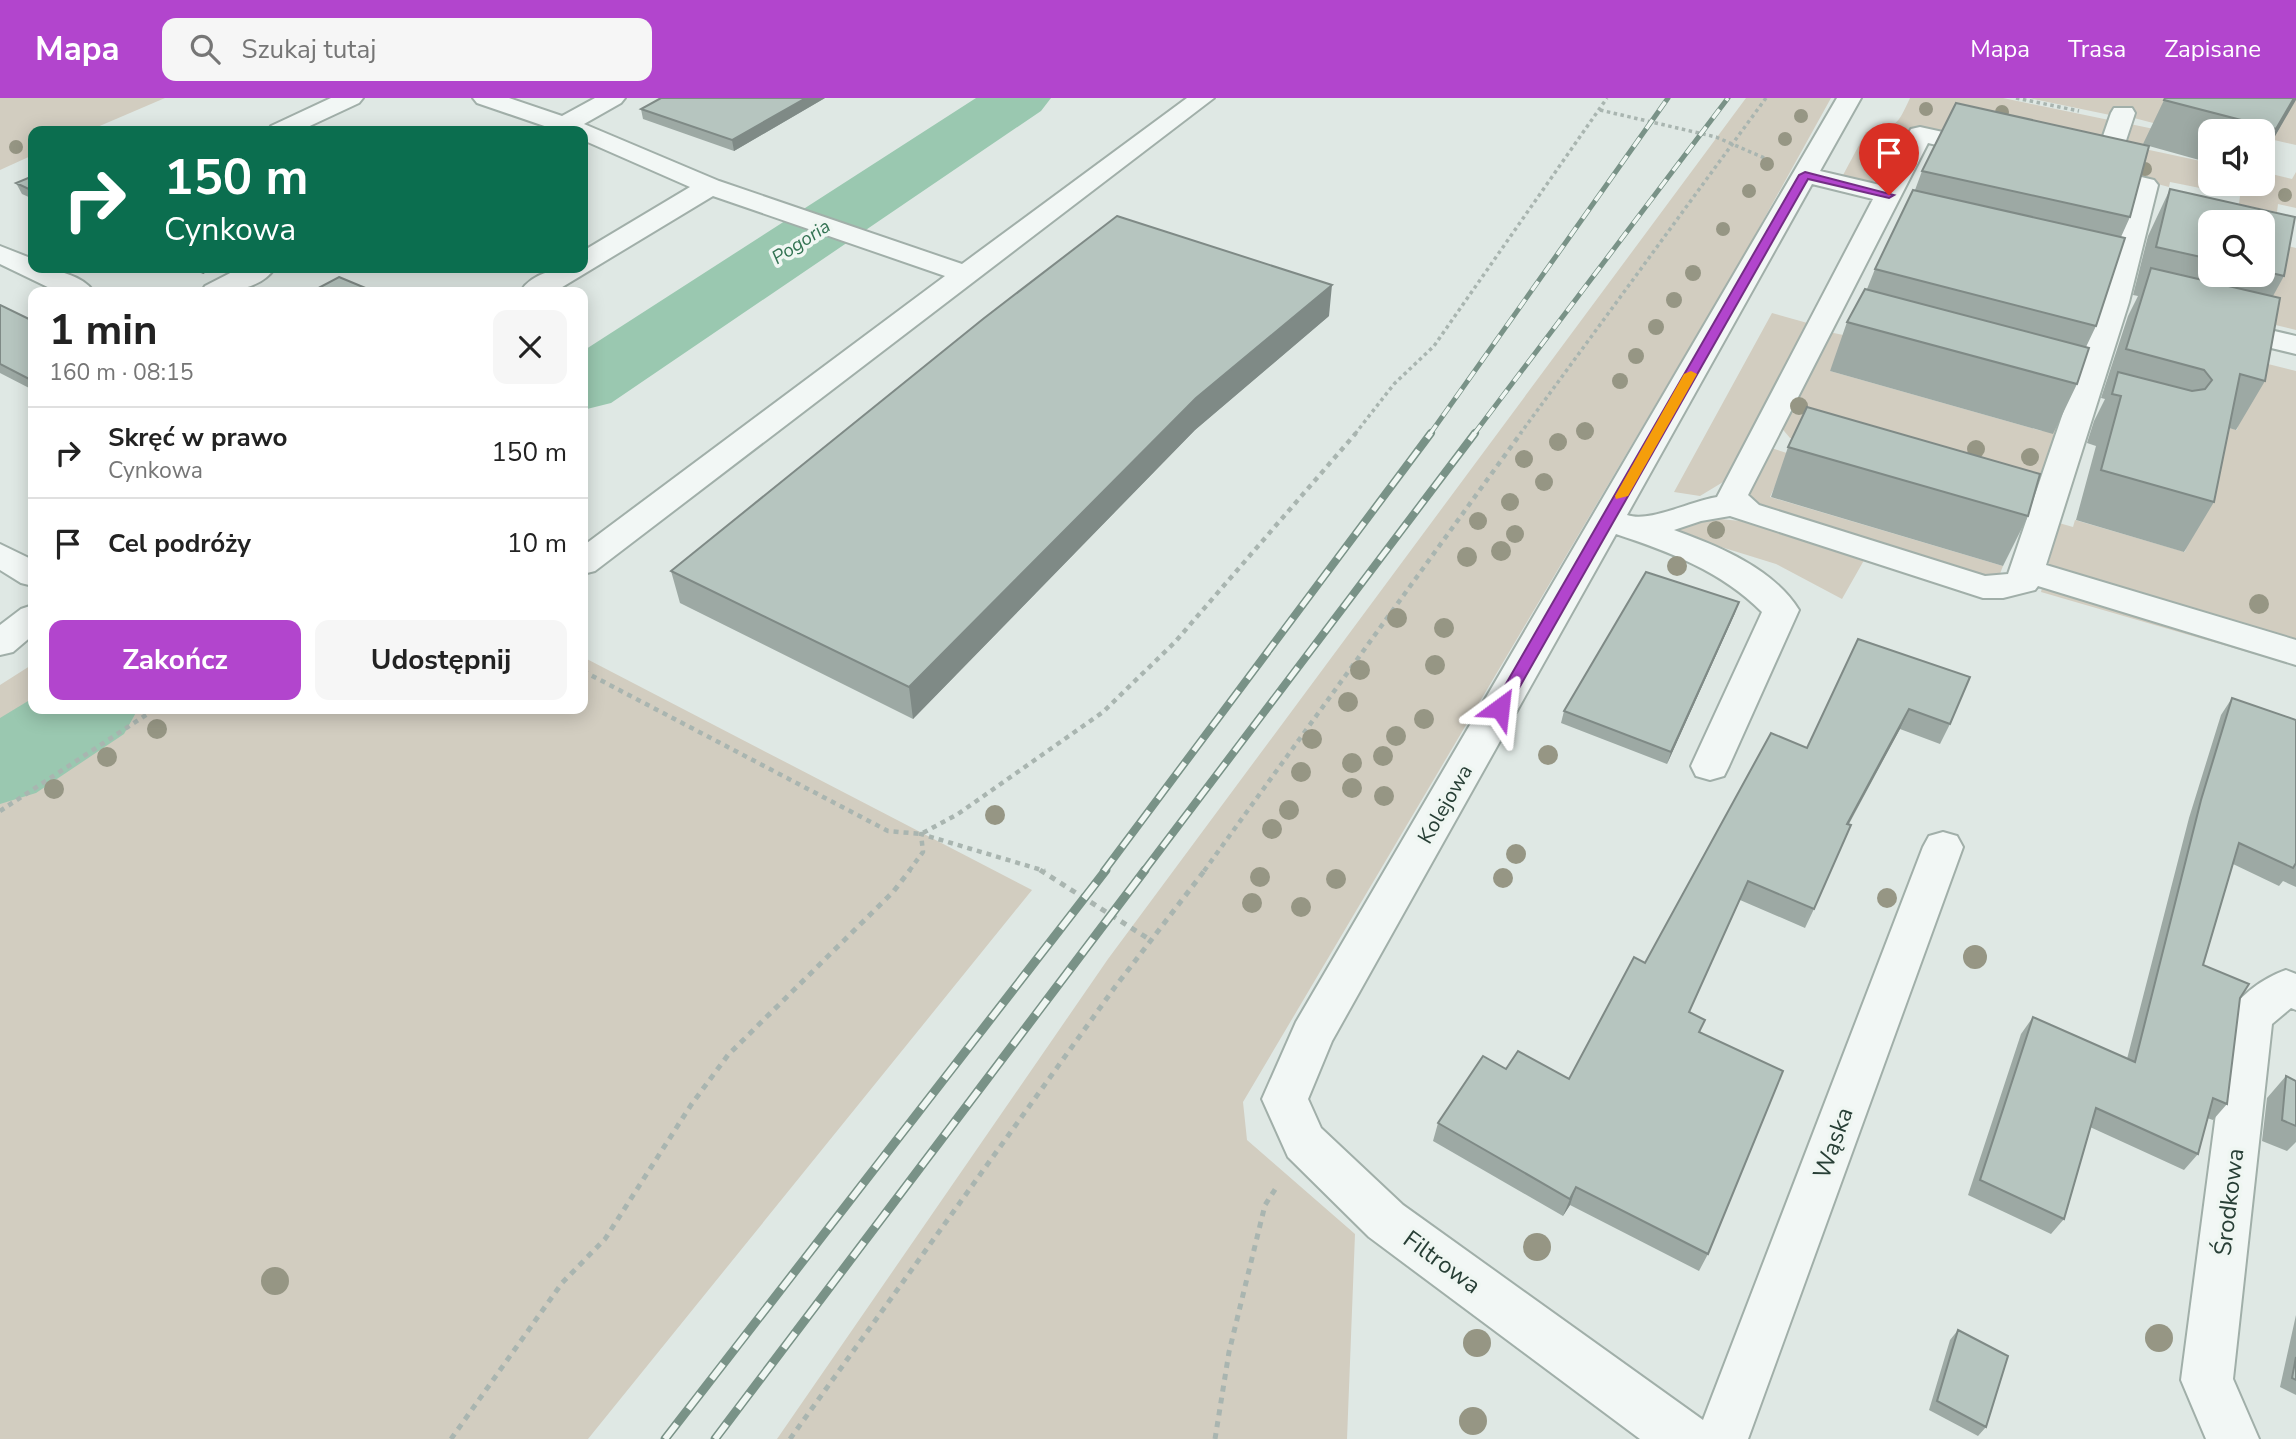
<!DOCTYPE html>
<html lang="pl">
<meta charset="utf-8">
<style>
:root{--surface:#fff;--page:#f6f6f6;--text:#222;--muted:#767676;--line:#e0e0e0;--accent:#b245cd}
body{margin:0;font-family:"Nunito Sans",sans-serif;background:var(--page);color:var(--text);height:100vh;display:flex;flex-direction:column;font-size:26px;white-space:nowrap}
*{box-sizing:border-box;margin:0}
p{font-size:23px;color:var(--muted)}
.icon{flex:none;width:38px;height:38px;fill:none;stroke:currentColor;stroke-width:2;stroke-linecap:round;stroke-linejoin:round}
.map{position:relative;flex:1;overflow:hidden}
.sheet{position:absolute;left:28px;top:189px;width:560px;height:427px;display:flex;flex-direction:column;background:var(--surface);border-radius:14px;box-shadow:0 4px 18px #0003}
.sheet>*{flex:none}
.hud{position:absolute;left:28px;top:28px;width:560px;height:147px;border-radius:14px;box-shadow:0 4px 18px #0003;background:#0b6e4f;color:#fff;overflow:hidden}
.tools{position:absolute;left:2198px;top:21px;display:grid;gap:14px}
.tools a{display:grid;place-items:center;width:77px;height:77px;border-radius:14px;background:var(--surface);box-shadow:0 4px 18px #0003;font-size:35px}
.pin{position:absolute;display:grid;place-items:center;width:60px;height:60px;color:#fff;margin:-72px -30px;border-radius:50% 50% 50% 0;rotate:-45deg;box-shadow:0 0 7px #0007}
.pin .icon{rotate:45deg}
.me{position:absolute;width:77px;margin:-38px;rotate:30deg;stroke-linejoin:round;filter:drop-shadow(0 0 5px #0008)}
.turn{display:flex;align-items:center;gap:24px;height:147px;padding:0 21px;font-size:32px}
.turn .icon{width:91px;height:91px;stroke-width:2.5}
.turn b{display:block;font-size:49px;line-height:60px}
.round{display:grid;place-items:center;flex:none;width:74px;height:74px;border-radius:14px;background:var(--page)}
.head{display:flex;align-items:center;justify-content:space-between;height:119px;padding:0 21px}
h1{font-size:42px;font-weight:700;line-height:52px}
.button{display:flex;gap:14px;margin-top:auto;padding:14px 21px}
.button a{flex:1;height:80px;border-radius:14px;background:var(--accent);color:#fff;font-size:28px;font-weight:700;line-height:80px;text-align:center}
.button a+a{background:var(--page);color:var(--text)}
ul{padding:0;list-style:none}
li{display:flex;align-items:center;gap:21px;height:91px;padding:0 21px;border-top:2px solid var(--line)}
li div{flex:1}
li b{display:block;font-size:26px}
li em{font-style:normal}
header{display:flex;align-items:center;gap:42px;box-sizing:border-box;height:98px;padding:0 35px;background:var(--accent);color:#fff}
header strong{font-size:33px}
nav{display:flex;gap:38px;margin-inline-start:auto;font-size:24px}
.search{width:490px;height:63px;background:var(--page);display:flex;align-items:center;gap:18px;box-sizing:border-box;padding:0 24px;border-radius:14px;color:var(--muted);font-size:26px}
.map>svg:first-child{display:block}
</style>
<header>
<strong>Mapa</strong>
<div class="search"><svg class="icon" aria-label="search" viewBox="0 0 24 24"><circle cx="10" cy="10" r="6"/><path d="M15 15l6 6"/></svg>Szukaj tutaj</div>
<nav><a>Mapa</a><a>Trasa</a><a>Zapisane</a></nav>
</header>
<div class="map">
<svg width="2296" height="1341" viewBox="0 0 2296 1341">
<rect width="100%" height="100%" fill="#dfe8e4"/>
<path fill="#d2cdc0" d="M 0,0 L 165,0 L 88,33 L 33,33 L 33,57 L 0,72 Z
M 1746,0 L 1831,0 L 1744,157 L 1243,1004 L 1247,1042 L 1355,1136 L 1347,1341 L 777,1341 L 1108,861 Z
M 1910,0 L 2003,0 L 2109,22 L 2093,63 L 2042,60 L 1913,30 L 1884,82 L 1862,84 L 1842,79 L 1866,34 C 1897,29 1897,28 1910,0 Z
M 2029,0 L 2296,0 L 2296,47 L 2274,42 L 2275,38 L 2263,33 L 2157,26 L 2134,20 L 2134,16 L 2110,17 Z
M 2130,26 L 2154,31 L 2140,50 L 2210,65 L 2210,86 L 2263,86 L 2263,74 L 2292,81 L 2296,74 L 2296,110 L 2278,106 L 2277,114 L 2239,106 L 2240,98 L 2170,84 L 2169,89 L 2142,82 L 2118,55 Z
M 2263,142 L 2296,150 L 2296,232 L 2142,195 L 2260,218 L 2269,167 Z
M 1772,215 L 1811,226 L 1728,381 L 1700,398 L 1674,394 Z
M 1829,234 L 1848,238 L 1830,273 L 2042,333 L 2071,302 L 2037,407 L 2029,409 L 1790,340 L 1779,327 Z
M 2172,242 L 2296,273 L 2296,568 L 2041,494 L 2059,425 L 2073,429 L 2075,422 L 2185,454 L 2197,393 L 2110,298 L 2237,332 L 2249,272 Z
M 1771,350 L 1790,356 L 1770,399 L 2003,468 L 1998,481 L 1946,470 L 1742,403 Z
M 1711,420 L 1750,424 L 1867,457 L 1842,501 L 1776,466 L 1676,435 L 1680,428 Z
M 583,559 L 1032,792 L 588,1341 L 0,1341 L 0,587 L 33,566 L 33,611 L 583,611 Z"/>
<g fill="none" stroke-linecap="round" stroke-linejoin="round">
<path fill="#9ac8b0" fill-rule="evenodd" d="M 976,0 L 1051,0 L 1041,13 L 611,305 L 583,312 L 583,253 Z
M 33,600 L 33,611 L 138,611 L 124,636 L 36,695 L 0,706 L 0,620 Z"/>
<defs>
<path id="minor" d="M 331,0 L 363,0 L 359,5 L 299,33 L 268,33 L 271,28 Z
M 473,0 L 509,0 L 562,18 L 595,0 L 625,0 L 621,5 L 584,26 L 719,83 L 962,166 L 1187,0 L 1214,0 L 595,473 L 583,476 L 583,448 L 945,178 L 713,98 L 554,194 L 520,194 C 533,173 560,170 583,170 L 583,153 L 690,89 L 583,42 L 583,33 L 559,33 L 477,5 Z
M 1837,0 L 1861,0 L 1820,73 L 1880,87 L 1911,31 L 1920,29 L 2093,67 L 2111,15 L 2114,10 L 2132,10 L 2135,15 L 2116,73 L 2154,82 L 2158,87 L 2129,204 L 2046,467 L 2296,542 L 2296,567 L 2038,488 L 2035,492 L 2003,500 L 1983,500 L 1730,418 L 1701,423 L 1674,432 C 1718,448 1773,470 1799,512 L 1729,668 L 1724,678 L 1710,682 L 1696,678 L 1691,668 L 1762,514 C 1721,473 1670,454 1616,436 L 1332,943 L 1308,1001 L 1321,1030 L 1403,1107 L 1703,1322 L 1923,749 L 1929,738 L 1943,734 L 1957,738 L 1963,749 L 1748,1341 L 1640,1341 L 1369,1139 L 1288,1059 L 1262,1001 L 1296,924 ZM 1928,45 L 2131,92 L 2101,204 L 2008,476 L 1985,478 L 1759,407 L 1748,397 ZM 1812,86 L 1873,101 L 1717,399 C 1690,403 1650,425 1627,417 Z
M 0,148 L 33,161 L 33,170 C 52,170 83,177 94,194 L 58,194 L 0,166 Z
M 240,170 L 275,170 C 259,193 226,195 201,194 L 205,188 Z
M 2223,221 L 2296,238 L 2296,256 L 2213,236 L 2209,230 L 2213,224 Z
M 0,446 L 33,462 L 33,488 L 21,485 L 0,472 Z
M 33,507 L 33,537 L 13,554 L 0,557 L 0,527 L 21,511 Z
M 2286,872 L 2296,876 L 2296,912 L 2291,910 L 2272,926 L 2233,1281 L 2259,1341 L 2206,1341 L 2181,1282 L 2229,917 C 2240,896 2264,880 2286,872 Z"/>
</defs>
<use href="#minor" stroke="#a1afa9" stroke-width="4"/>
<path stroke="#a9b5b0" stroke-width="3.5" stroke-dasharray="3.5 3.5" stroke-linecap="butt" d="M 2016,0 L 2079,13
M 1600,12 L 1716,39 L 1769,62
M 1355,336 L 1394,286 L 1434,248 L 1607,0
M 1520,336 L 1766,0"/>
<path stroke="#a9b5b0" stroke-width="4.5" stroke-dasharray="5 5" stroke-linecap="butt" d="M 583,573 L 888,733 L 921,736 L 958,716 L 1103,614 L 1175,544 L 1356,335
M 0,713 L 155,611
M 909,773 L 923,754 L 921,736 L 1045,773
M 1204,773 L 1521,335"/>
<path stroke="#a9b5b0" stroke-width="5" stroke-dasharray="6 6" stroke-linecap="butt" d="M 1040,772 L 1152,843
M 451,1341 L 562,1185 L 605,1141 L 691,1007 L 728,957 L 893,794 L 910,772
M 790,1341 L 1115,889 L 1205,772
M 1215,1341 L 1229,1254 L 1265,1107 L 1276,1090"/>
<use href="#minor" fill="#f2f7f5" fill-rule="evenodd"/>
<defs>
<path id="rail-far2" d="M 1430,336 L 1668,0
M 1474,336 L 1728,0"/>
<path id="rail-far1" d="M 1104,773 L 1431,335
M 1144,773 L 1475,335"/>
<path id="rail" d="M 665,1341 L 1106,772
M 715,1341 L 1145,772"/>
</defs>
<use href="#rail-far2" stroke="#799287" stroke-width="5"/>
<use href="#rail-far1" stroke="#799287" stroke-width="8"/>
<use href="#rail" stroke="#799287" stroke-width="9"/>
<use href="#rail-far2" stroke="#eff6f2" stroke-width="3.5" stroke-dasharray="11" stroke-linecap="butt"/>
<use href="#rail-far1" stroke="#eff6f2" stroke-width="5" stroke-dasharray="15" stroke-linecap="butt"/>
<use href="#rail" stroke="#eff6f2" stroke-width="6" stroke-dasharray="19" stroke-linecap="butt"/>
</g>
<g fill="#969684">
<circle cx="1926" cy="11" r="7"/>
<circle cx="2002" cy="14" r="7"/>
<circle cx="1801" cy="18" r="7"/>
<circle cx="1785" cy="41" r="7"/>
<circle cx="16" cy="49" r="7"/>
<circle cx="1767" cy="66" r="7"/>
<circle cx="2145" cy="71" r="7"/>
<circle cx="1749" cy="93" r="7"/>
<circle cx="2285" cy="97" r="7"/>
<circle cx="1723" cy="131" r="7"/>
<circle cx="1693" cy="175" r="8"/>
<circle cx="1674" cy="202" r="8"/>
<circle cx="1656" cy="229" r="8"/>
<circle cx="1636" cy="258" r="8"/>
<circle cx="1620" cy="283" r="8"/>
<circle cx="1799" cy="308" r="9"/>
<circle cx="1585" cy="333" r="9"/>
<circle cx="1558" cy="344" r="9"/>
<circle cx="1976" cy="351" r="9"/>
<circle cx="2030" cy="359" r="9"/>
<circle cx="1524" cy="361" r="9"/>
<circle cx="1544" cy="384" r="9"/>
<circle cx="1510" cy="404" r="9"/>
<circle cx="1478" cy="423" r="9"/>
<circle cx="1716" cy="432" r="9"/>
<circle cx="1515" cy="436" r="9"/>
<circle cx="1501" cy="453" r="10"/>
<circle cx="1467" cy="459" r="10"/>
<circle cx="1677" cy="468" r="10"/>
<circle cx="2259" cy="506" r="10"/>
<circle cx="1397" cy="520" r="10"/>
<circle cx="1444" cy="530" r="10"/>
<circle cx="1435" cy="567" r="10"/>
<circle cx="1360" cy="572" r="10"/>
<circle cx="1348" cy="604" r="10"/>
<circle cx="1424" cy="621" r="10"/>
<circle cx="157" cy="631" r="10"/>
<circle cx="1396" cy="638" r="10"/>
<circle cx="1312" cy="641" r="10"/>
<circle cx="1548" cy="657" r="10"/>
<circle cx="1383" cy="658" r="10"/>
<circle cx="107" cy="659" r="10"/>
<circle cx="1352" cy="665" r="10"/>
<circle cx="1301" cy="674" r="10"/>
<circle cx="1352" cy="690" r="10"/>
<circle cx="54" cy="691" r="10"/>
<circle cx="1384" cy="698" r="10"/>
<circle cx="1289" cy="712" r="10"/>
<circle cx="995" cy="717" r="10"/>
<circle cx="1272" cy="731" r="10"/>
<circle cx="1516" cy="756" r="10"/>
<circle cx="1260" cy="779" r="10"/>
<circle cx="1503" cy="780" r="10"/>
<circle cx="1336" cy="781" r="10"/>
<circle cx="1887" cy="800" r="10"/>
<circle cx="1252" cy="805" r="10"/>
<circle cx="1301" cy="809" r="10"/>
<circle cx="1975" cy="859" r="12"/>
<circle cx="1537" cy="1149" r="14"/>
<circle cx="275" cy="1183" r="14"/>
<circle cx="2159" cy="1240" r="14"/>
<circle cx="1477" cy="1245" r="14"/>
<circle cx="1473" cy="1323" r="14"/>
</g>
<path fill="#9da9a4" fill-rule="evenodd" d="M 825,0 L 734,53 L 643,21 L 641,11 Z
M 2165,0 L 2296,0 L 2263,59 L 2263,33 L 2210,33 L 2210,65 L 2149,48 L 2130,119 L 2121,139 L 2096,228 L 2086,249 L 2077,286 L 2053,336 L 1830,273 L 1847,224 L 1867,191 L 1875,171 L 1915,92 L 1922,73 L 2143,46 Z
M 33,78 L 33,101 L 22,96 L 16,85 Z
M 2170,91 L 2295,119 L 2284,178 L 2273,198 L 2280,200 L 2265,283 L 2236,332 L 2229,330 L 2214,404 L 2184,454 L 2076,422 L 2096,348 L 2087,345 L 2094,323 L 2105,301 L 2101,300 L 2128,218 L 2138,198 L 2133,197 L 2148,138 ZM 2210,124 L 2263,124 L 2263,177 L 2210,177 Z
M 189,170 L 214,170 L 203,176 Z
M 0,207 L 33,223 L 33,292 L 0,275 Z
M 1329,218 L 1195,332 L 913,621 L 680,505 L 671,473 Z
M 1788,349 L 2028,418 L 2003,468 L 1771,399 Z
M 1735,515 L 1667,666 L 1561,625 L 1564,613 Z
M 1858,541 L 1950,626 L 1940,646 L 1900,631 L 1849,726 L 1814,811 L 1805,830 L 1740,802 L 1689,914 L 1700,934 L 1708,1156 L 1699,1173 L 1570,1107 L 1563,1118 L 1433,1043 L 1438,1025 L 1506,971 L 1569,981 L 1645,865 L 1807,650 Z
M 2232,600 L 2296,622 L 2296,789 L 2283,783 L 2279,788 L 2233,766 L 2203,867 L 2240,900 L 2227,1006 L 2213,1022 L 2207,1020 L 2198,1056 L 2184,1072 L 2090,1029 L 2064,1121 L 2051,1136 L 1968,1097 L 2021,936 L 2033,919 L 2127,961 L 2189,720 L 2221,617 Z
M 2286,978 L 2296,983 L 2296,1044 L 2287,1053 L 2262,1043 L 2267,1000 Z
M 2296,1217 L 2296,1297 L 2280,1289 Z
M 1958,1232 L 1986,1329 L 1978,1338 L 1929,1312 L 1950,1242 Z"/>
<path fill="#7f8a86" d="M 806,0 L 825,0 L 734,53 L 732,42 Z
M 2294,0 L 2296,0 L 2296,2 L 2263,59 L 2263,57 L 2276,31 Z
M 200,170 L 214,170 L 203,176 Z
M 1332,187 L 1329,218 L 1195,332 L 913,621 L 909,589 L 1196,300 Z
M 1739,504 L 1735,515 L 1667,666 L 1671,654 Z
M 1909,611 L 1900,631 L 1838,745 L 1847,726 Z
M 1576,1089 L 1570,1107 L 1563,1118 L 1570,1101 Z"/>
<path fill="#b6c5bf" stroke="#7f8a86" stroke-width="2" d="M 661,0 L 806,0 L 732,42 L 641,11 Z
M 2165,0 L 2294,0 L 2276,31 L 2164,2 Z
M 1956,5 L 2149,48 L 2130,119 L 1922,73 Z
M 33,78 L 33,93 L 16,85 Z
M 2170,91 L 2295,119 L 2284,178 L 2263,173 L 2263,124 L 2210,124 L 2210,161 L 2156,149 Z
M 1913,92 L 2125,140 L 2096,228 L 1875,171 Z
M 1117,118 L 1332,187 L 1196,300 L 909,589 L 671,473 L 983,221 Z
M 2151,170 L 2280,200 L 2265,283 L 2240,276 L 2214,404 L 2101,372 L 2121,298 L 2112,296 L 2118,274 L 2192,293 L 2205,291 L 2212,282 L 2204,272 L 2126,251 Z
M 339,179 L 375,194 L 311,194 Z
M 1865,191 L 2089,250 L 2077,286 L 1847,224 Z
M 0,207 L 33,223 L 33,283 L 0,266 Z
M 1807,309 L 2040,376 L 2028,418 L 1788,349 Z
M 1646,474 L 1739,504 L 1671,654 L 1564,613 Z
M 1858,541 L 1970,579 L 1950,626 L 1909,611 L 1847,726 L 1851,727 L 1814,811 L 1748,783 L 1689,914 L 1705,922 L 1699,934 L 1783,973 L 1708,1156 L 1576,1089 L 1570,1101 L 1438,1025 L 1483,958 L 1506,971 L 1518,953 L 1569,981 L 1634,859 L 1645,865 L 1771,635 L 1807,650 Z
M 2232,600 L 2296,622 L 2296,765 L 2293,770 L 2239,745 L 2203,867 L 2249,886 L 2240,900 L 2227,1006 L 2213,1000 L 2198,1056 L 2096,1010 L 2064,1121 L 1980,1082 L 2033,919 L 2135,964 L 2201,702 Z
M 2286,978 L 2296,983 L 2296,1028 L 2282,1022 Z
M 1958,1232 L 2008,1258 L 1986,1329 L 1937,1303 Z
M 2296,1259 L 2296,1282 L 2292,1280 Z"/>
<path fill="#b245cd" stroke="#742d85" stroke-width="2" d="M 1805,74 L 1894,97 L 1889,100 L 1808,81 L 1506,613 L 1495,613 L 1492,610 L 1799,77 Z"/>
<path fill="#f59e0b" d="M 1691,273 L 1697,276 L 1628,398 L 1616,401 L 1615,398 L 1684,276 Z"/>
<g text-anchor="middle" dominant-baseline="central" stroke-width="7" stroke-linejoin="round" paint-order="stroke">
<g font-size="19" font-style="italic" fill="#337353" stroke="#eff6f2">
<text transform="translate(801 144) rotate(-33)">Pogoria</text>
</g>
<g font-size="21" fill="#283f36" stroke="#eff6f2">
<text transform="translate(1445 706) rotate(-60)">Kolejowa</text>
</g>
<g font-size="24" fill="#283f36" stroke="#eff6f2">
<text transform="translate(1833 1045) rotate(-70)">Wąska</text>
<text transform="translate(2229 1104) rotate(-83)">Środkowa</text>
<text transform="translate(1442 1164) rotate(36)">Filtrowa</text>
</g>
</g>
</svg>
<div class="tools">
<a><svg class="icon" aria-label="sound" viewBox="0 0 24 24"><path d="M4 9h4l5-4v14l-5-4H4zM17 9q2 3 0 6"/></svg></a>
<a><svg class="icon" aria-label="search" viewBox="0 0 24 24"><circle cx="10" cy="10" r="6"/><path d="M15 15l6 6"/></svg></a>
</div>
<div class="pin" style="left:1889px;top:97px;background:#d93025"><svg class="icon" aria-label="arrive" viewBox="0 0 24 24"><path d="M6 21V4h12l-3 4 3 4H6"/></svg></div>
<svg class="me" style="left:1500px;top:610px" viewBox="-20 -20 40 40"><path d="M0-17L14 15 0 8-14 15z" fill="#b245cd" stroke="#fff" stroke-width="4"/></svg>
<div class="hud">
<div class="turn"><svg class="icon" aria-label="right" viewBox="0 0 24 24"><path d="M7 20v-9h11M14 6l5 5-5 5"/></svg><div><b>150 m</b>Cynkowa</div></div>
</div>
<section class="sheet">
<div class="head"><div><h1>1 min</h1><p>160 m · 08:15</p></div><a class="round"><svg class="icon" aria-label="close" viewBox="0 0 24 24"><path d="M6 6l12 12M18 6L6 18"/></svg></a></div>
<ul>
<li><svg class="icon" aria-label="right" viewBox="0 0 24 24"><path d="M7 20v-9h11M14 6l5 5-5 5"/></svg><div><b>Skręć w prawo</b><p>Cynkowa</p></div><em>150 m</em></li>
<li><svg class="icon" aria-label="arrive" viewBox="0 0 24 24"><path d="M6 21V4h12l-3 4 3 4H6"/></svg><div><b>Cel podróży</b></div><em>10 m</em></li>
</ul>
<div class="button"><a>Zakończ</a><a>Udostępnij</a></div>
</section>
</div>
